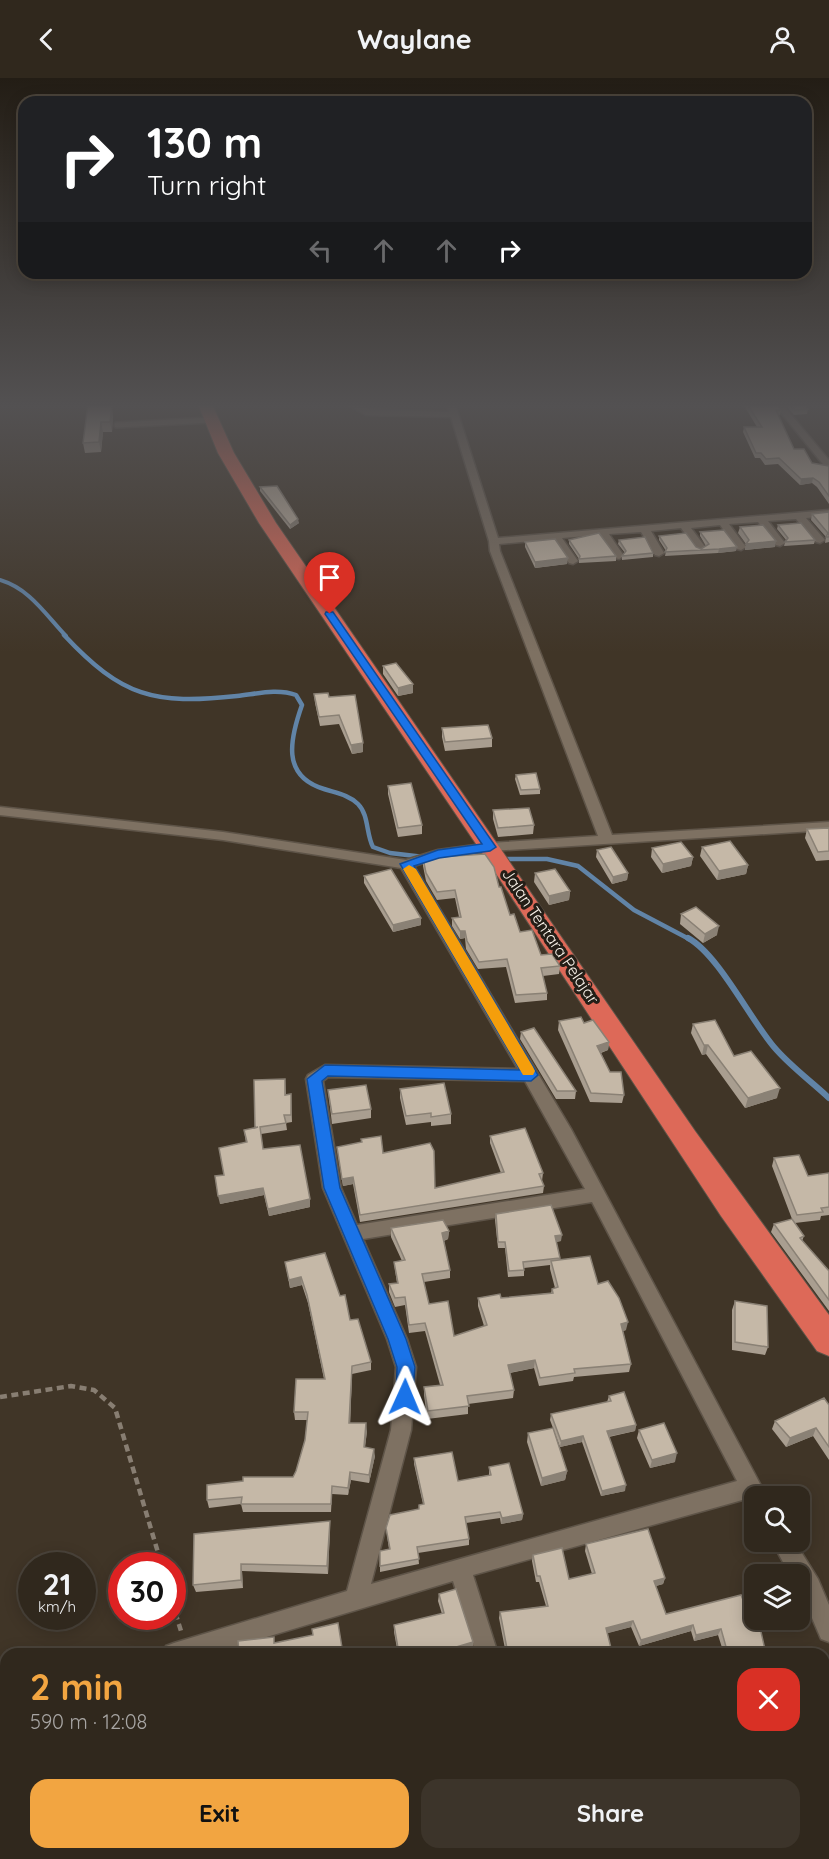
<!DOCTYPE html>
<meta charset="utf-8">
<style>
:root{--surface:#30281d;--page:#3c342a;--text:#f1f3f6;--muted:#a8a6a4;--line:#4b443b;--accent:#f2a541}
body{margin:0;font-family:Quicksand,sans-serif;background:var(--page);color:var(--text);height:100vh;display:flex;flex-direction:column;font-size:22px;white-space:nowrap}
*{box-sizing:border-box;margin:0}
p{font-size:20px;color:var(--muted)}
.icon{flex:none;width:33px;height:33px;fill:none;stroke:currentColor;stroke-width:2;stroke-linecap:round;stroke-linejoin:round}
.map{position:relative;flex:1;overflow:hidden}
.drawer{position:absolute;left:0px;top:1570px;width:830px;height:212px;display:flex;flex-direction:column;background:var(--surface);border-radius:18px 18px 0 0;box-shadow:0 3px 15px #0003,0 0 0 2px var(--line)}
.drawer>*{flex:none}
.banner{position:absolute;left:18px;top:18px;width:794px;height:183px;border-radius:18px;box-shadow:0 3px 15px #0003,0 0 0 2px var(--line);background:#202124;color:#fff;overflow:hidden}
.buttons{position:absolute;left:744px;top:1408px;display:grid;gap:12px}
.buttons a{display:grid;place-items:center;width:66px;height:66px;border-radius:12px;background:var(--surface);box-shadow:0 3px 15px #0003,0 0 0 2px var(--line);font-size:30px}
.speed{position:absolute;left:18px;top:1474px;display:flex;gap:12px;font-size:30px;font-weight:700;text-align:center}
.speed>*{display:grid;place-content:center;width:78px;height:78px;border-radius:50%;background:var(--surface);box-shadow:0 3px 15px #0003,0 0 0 2px var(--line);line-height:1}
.speed small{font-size:15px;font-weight:400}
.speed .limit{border:9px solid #d22;background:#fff;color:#111}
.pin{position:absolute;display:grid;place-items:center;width:51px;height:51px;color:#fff;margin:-62px -26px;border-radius:50% 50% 50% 0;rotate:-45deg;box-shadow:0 0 6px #0007}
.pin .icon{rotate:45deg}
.me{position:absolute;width:66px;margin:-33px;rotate:1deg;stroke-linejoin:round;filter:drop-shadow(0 0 4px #0008)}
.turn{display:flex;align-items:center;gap:21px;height:126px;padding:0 30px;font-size:27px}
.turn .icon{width:78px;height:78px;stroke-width:2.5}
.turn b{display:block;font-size:42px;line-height:51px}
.lanes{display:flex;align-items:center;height:57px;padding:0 30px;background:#0003;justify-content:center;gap:30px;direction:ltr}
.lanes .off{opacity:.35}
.round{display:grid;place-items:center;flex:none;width:63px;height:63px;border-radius:18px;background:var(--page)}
.summary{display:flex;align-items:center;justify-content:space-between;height:102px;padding:0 30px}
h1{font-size:36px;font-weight:700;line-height:45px;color:var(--accent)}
.cta{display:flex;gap:12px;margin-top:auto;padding:12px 30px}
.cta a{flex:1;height:69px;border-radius:18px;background:var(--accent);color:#111;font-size:24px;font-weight:700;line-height:69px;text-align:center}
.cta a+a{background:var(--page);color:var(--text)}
header{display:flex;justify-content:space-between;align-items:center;height:78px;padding:0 30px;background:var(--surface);font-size:27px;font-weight:700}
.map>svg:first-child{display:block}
</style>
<header><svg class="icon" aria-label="back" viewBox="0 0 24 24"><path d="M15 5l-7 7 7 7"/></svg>Waylane<svg class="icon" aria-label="person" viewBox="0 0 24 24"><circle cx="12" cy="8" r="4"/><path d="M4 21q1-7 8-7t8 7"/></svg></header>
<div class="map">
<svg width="829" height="1781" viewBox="0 0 829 1781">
<rect width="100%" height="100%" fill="#403527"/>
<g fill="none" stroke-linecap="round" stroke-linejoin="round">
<path stroke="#6184a7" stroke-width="4" d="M 0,502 C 30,511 45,536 66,558"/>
<path stroke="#6184a7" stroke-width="4.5" d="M 64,557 C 122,619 154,627 237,618 C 256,616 277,610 296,617 L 302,627 C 290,661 281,698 324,711 C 336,715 349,717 358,726 C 369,737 366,756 373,769 L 390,775 L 424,779
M 502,781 L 547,781 L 578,788 L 634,832 L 691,862"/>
<path stroke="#6184a7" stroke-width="6" d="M 688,860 C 718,876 750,941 774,969 C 790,988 811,1003 829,1020"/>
<defs>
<path id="service" d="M 117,347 L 211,342"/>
<path id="minor" d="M 346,326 L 356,326 L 368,331 L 449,334 L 447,326 L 455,326 L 498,460 L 829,432 L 829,438 L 806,440 L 825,462 L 820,465 L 816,464 L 796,441 L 768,443 L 785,465 L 780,468 L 776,467 L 758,444 L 729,446 L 746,469 L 741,472 L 737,471 L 720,447 L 691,450 L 706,470 L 701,473 L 697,472 L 681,450 L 651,453 L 664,475 L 659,478 L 655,477 L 641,454 L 609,456 L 624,478 L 619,481 L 615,480 L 600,457 L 562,460 L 578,483 L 573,486 L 569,485 L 553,461 L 499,466 L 500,473 L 612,757 L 829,744 L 829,752 L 490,773 L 439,780 L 414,788 L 571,1051 L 767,1419 L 754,1419 L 754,1429 L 749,1426 L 746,1421 L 473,1497 L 498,1576 L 476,1576 L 453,1503 L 210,1576 L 163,1576 L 166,1568 L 174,1565 L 347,1513 L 391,1352 L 396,1289 L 387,1261 L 323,1110 L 306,1001 L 308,997 L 325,987 L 518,991 L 401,790 L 223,762 L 0,737 L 0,729 L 223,754 L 406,782 L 438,772 L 490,765 L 598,758 L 490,473 L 489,463 L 451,339 L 366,337 ZM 328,999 L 525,1003 L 585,1111 L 357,1147 L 341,1110 L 323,1003 ZM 592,1124 L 737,1403 L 371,1506 L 411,1352 L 416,1289 L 407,1261 L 363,1161 Z
M 774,326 L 782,326 L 829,382 L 829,391 L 826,390 Z
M 772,1464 L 795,1464 L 818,1501 L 829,1527 L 829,1564 L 821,1561 L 800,1512 L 800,1497 L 790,1497 Z
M 6,1624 L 6,1648 L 0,1651 L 0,1627 Z
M 226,1776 L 252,1776 L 253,1781 L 227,1781 Z
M 536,1776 L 562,1776 L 564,1781 L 538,1781 Z"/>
<path id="trunk" d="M 198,326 L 212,326 L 234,375 L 276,445 L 695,1053 L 829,1237 L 829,1278 L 817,1273 L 721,1138 L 493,791 L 259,445 L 218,375 Z"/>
</defs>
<use href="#service" stroke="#5e5448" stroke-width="8"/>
<use href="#minor" stroke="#5e5448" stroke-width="3"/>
<use href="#trunk" stroke="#5e5448" stroke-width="2"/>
<path stroke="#887e72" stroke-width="4.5" stroke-dasharray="7 4.5" stroke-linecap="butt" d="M 0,1319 L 71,1308 L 94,1312 L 115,1330 L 162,1488
M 172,1524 L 181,1553"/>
<use href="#service" stroke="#7e7162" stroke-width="5"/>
<use href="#minor" fill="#7e7162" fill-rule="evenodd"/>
<use href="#trunk" fill="#dd6958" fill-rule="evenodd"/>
</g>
<path fill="#a99e90" d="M 107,326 L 113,337 L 112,354 L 103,354 L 101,374 L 85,375 L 83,365 Z
M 743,326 L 777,326 L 781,332 L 780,337 L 778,338 L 794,371 L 812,385 L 829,388 L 829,426 L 817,409 L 812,405 L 800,407 L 778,386 L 765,387 L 760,380 L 755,380 L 743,354 L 744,349 L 757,349 Z
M 784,326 L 804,326 L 808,331 L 807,336 L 794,337 Z
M 260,409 L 299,445 L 290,451 L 260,413 Z
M 829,434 L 829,464 L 825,465 L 826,459 L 811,442 L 812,436 Z
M 778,447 L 815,462 L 814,466 L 784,468 L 786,462 L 777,451 Z
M 740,449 L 775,469 L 745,472 L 746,466 L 738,455 Z
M 700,454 L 736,473 L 718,475 L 665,478 L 666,473 L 659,462 L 659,458 L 701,471 L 706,468 L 700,458 Z
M 569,462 L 616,478 L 616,483 L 579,485 L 579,481 L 569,466 Z
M 619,462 L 653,475 L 653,479 L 622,482 L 622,478 L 625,475 L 618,466 Z
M 525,464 L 567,486 L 535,490 L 525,469 Z
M 383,588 L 413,615 L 398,618 L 383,596 Z
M 314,616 L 329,619 L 363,674 L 352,676 L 339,646 L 320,648 L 315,625 Z
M 442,650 L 492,660 L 492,669 L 445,673 L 442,659 Z
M 516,697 L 540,711 L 540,716 L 520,717 L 515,701 Z
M 388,708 L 422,747 L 422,756 L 398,759 L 388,716 Z
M 493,732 L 534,747 L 533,756 L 498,759 L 493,741 Z
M 829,750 L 829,782 L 816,783 L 805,760 L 807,751 Z
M 702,769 L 748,787 L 746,796 L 717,802 L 700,778 Z
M 652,770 L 693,779 L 691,788 L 662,795 L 651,779 Z
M 597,772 L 628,795 L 627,802 L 612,806 L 596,779 Z
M 423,780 L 499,809 L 510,837 L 520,854 L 541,877 L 560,888 L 559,896 L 543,898 L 547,915 L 547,922 L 515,925 L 506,889 L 478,891 L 466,871 L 465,860 L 460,861 L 452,848 L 452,840 L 459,839 L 455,820 L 437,822 L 426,803 L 423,788 Z
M 535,795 L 570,813 L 569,822 L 549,827 L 534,804 Z
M 364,798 L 421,840 L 421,847 L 393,854 L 364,805 Z
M 681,836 L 717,857 L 703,865 L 680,846 Z
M 559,943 L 584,945 L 609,964 L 608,972 L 601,975 L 610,994 L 624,1017 L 622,1025 L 590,1024 L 558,952 Z
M 693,946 L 734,978 L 777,1020 L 745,1030 L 706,976 L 702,977 L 691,955 Z
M 521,954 L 576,1013 L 575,1021 L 556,1021 L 520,961 Z
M 285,1001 L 286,1016 L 291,1016 L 292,1044 L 286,1045 L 287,1052 L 261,1056 L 263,1071 L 310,1121 L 310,1129 L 269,1138 L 264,1117 L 220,1126 L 224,1097 L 246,1065 L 244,1052 L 255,1050 Z
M 400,1011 L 451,1036 L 451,1046 L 431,1048 L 431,1044 L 406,1047 L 400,1020 Z
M 328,1012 L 371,1031 L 371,1040 L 332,1046 Z
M 490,1058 L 543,1095 L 542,1103 L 544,1108 L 543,1115 L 360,1144 L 353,1106 L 343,1108 L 337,1069 L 383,1075 L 435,1110 L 501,1095 L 490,1065 Z
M 774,1080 L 808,1098 L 829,1095 L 829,1137 L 821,1138 L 820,1142 L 795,1145 L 804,1158 L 802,1163 L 829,1193 L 829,1233 L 771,1154 L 774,1146 L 792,1141 L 772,1088 Z
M 496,1136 L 561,1163 L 556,1164 L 560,1182 L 598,1206 L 626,1252 L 623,1253 L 631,1286 L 629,1294 L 574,1299 L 573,1303 L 539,1308 L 534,1290 L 510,1295 L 514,1312 L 513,1320 L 468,1326 L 468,1336 L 427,1341 L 424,1317 L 424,1309 L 440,1307 L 425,1253 L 409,1255 L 405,1227 L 395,1229 L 389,1214 L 389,1206 L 397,1205 L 395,1192 L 394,1184 L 402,1183 L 391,1159 L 391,1150 L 449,1153 L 448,1161 L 444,1163 L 450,1192 L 450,1200 L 424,1204 L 429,1226 L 454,1258 L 484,1248 L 478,1228 L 478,1220 L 501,1220 L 551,1215 L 552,1211 L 555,1210 L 550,1191 L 550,1187 L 524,1190 L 524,1198 L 508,1199 L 505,1170 L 498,1170 L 495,1142 Z
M 285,1184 L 340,1218 L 350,1242 L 371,1284 L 371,1292 L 352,1296 L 350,1345 L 367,1353 L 365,1369 L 375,1378 L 369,1405 L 351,1402 L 348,1417 L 332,1416 L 331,1434 L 243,1434 L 241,1426 L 209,1430 L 207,1422 L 293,1399 L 296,1393 L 305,1362 L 308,1342 L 295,1342 L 294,1334 L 324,1301 L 308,1225 L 302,1207 L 290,1210 Z
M 735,1223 L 768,1269 L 765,1277 L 732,1272 L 732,1232 Z
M 609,1318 L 636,1347 L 635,1353 L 609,1359 L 625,1413 L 601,1418 L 582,1364 L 560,1369 L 550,1342 L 551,1336 L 607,1324 Z
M 829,1327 L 829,1382 L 813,1358 L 786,1369 L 772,1351 L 775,1343 Z
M 639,1352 L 675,1384 L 650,1390 L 637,1360 Z
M 528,1355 L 567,1393 L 565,1402 L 541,1408 L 527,1364 Z
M 414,1380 L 458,1403 L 489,1397 L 489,1389 L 523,1436 L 522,1442 L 501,1446 L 500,1440 L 466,1445 L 469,1461 L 469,1467 L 418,1475 L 419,1486 L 380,1494 L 380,1473 L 389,1471 L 386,1450 L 419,1431 L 419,1427 L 423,1426 L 414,1386 Z
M 330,1443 L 330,1451 L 328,1496 L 242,1493 L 243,1510 L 196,1514 L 193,1507 Z
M 586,1466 L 665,1500 L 663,1506 L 656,1508 L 666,1536 L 744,1524 L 754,1542 L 777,1542 L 775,1546 L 760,1550 L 766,1576 L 724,1576 L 718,1557 L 694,1563 L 691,1553 L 639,1568 L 631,1549 L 607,1555 L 611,1570 L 609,1576 L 506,1576 L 499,1540 L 500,1534 L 546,1528 L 539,1504 L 536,1504 L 532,1483 L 533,1477 L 569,1501 L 592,1496 L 585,1473 Z
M 439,1516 L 473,1564 L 472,1572 L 454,1576 L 398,1576 L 394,1554 L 394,1547 L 442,1536 L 438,1523 Z
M 472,1776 L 520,1776 L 519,1781 L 473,1781 Z
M 567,1776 L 610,1776 L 610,1781 L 568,1781 Z
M 664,1776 L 801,1776 L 803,1781 L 665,1781 Z"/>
<path fill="#8a8175" d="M 112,327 L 113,337 L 112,354 L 110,344 Z
M 101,344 L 103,354 L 101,374 L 99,364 Z
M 813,400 L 812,405 L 800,407 L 801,401 Z
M 298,441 L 299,445 L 290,451 L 290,447 Z
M 776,463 L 775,469 L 745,472 L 746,466 Z
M 737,469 L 736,473 L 718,475 L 719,471 Z
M 568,480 L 567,486 L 535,490 L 535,484 Z
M 413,606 L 413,615 L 398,618 L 398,610 Z
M 363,665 L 363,674 L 352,676 L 351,667 Z
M 693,779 L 691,788 L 662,795 L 663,786 Z
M 748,787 L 746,796 L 717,802 L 719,793 Z
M 628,795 L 627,802 L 612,806 L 613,799 Z
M 570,813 L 569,822 L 549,827 L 549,818 Z
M 421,840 L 421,847 L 393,854 L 393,847 Z
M 719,848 L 717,857 L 703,865 L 705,856 Z
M 460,853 L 465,853 L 465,860 L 460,861 Z
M 609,964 L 608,972 L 596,976 L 597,968 Z
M 704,967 L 708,967 L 706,976 L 702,977 Z
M 780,1010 L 777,1020 L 745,1030 L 748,1020 Z
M 353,1099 L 353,1106 L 343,1108 L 342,1101 Z
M 263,1110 L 264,1117 L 220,1126 L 218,1118 Z
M 310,1121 L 310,1129 L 269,1138 L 268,1131 Z
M 449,1153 L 448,1161 L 442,1163 L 442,1155 Z
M 562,1157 L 561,1163 L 554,1164 L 555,1158 Z
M 301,1199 L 302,1207 L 290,1210 L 289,1202 Z
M 628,1244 L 626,1252 L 620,1254 L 621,1246 Z
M 535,1282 L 534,1290 L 508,1295 L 508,1287 Z
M 352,1288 L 352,1296 L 350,1352 L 349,1345 Z
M 366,1345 L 367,1353 L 364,1377 L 364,1369 Z
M 636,1347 L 635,1353 L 606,1359 L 607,1353 Z
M 816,1350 L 813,1358 L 786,1369 L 790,1360 Z
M 583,1358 L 582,1364 L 560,1369 L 561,1363 Z
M 374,1371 L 375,1378 L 369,1405 L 369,1397 Z
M 677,1375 L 675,1384 L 650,1390 L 652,1382 Z
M 567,1393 L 565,1402 L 541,1408 L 542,1400 Z
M 350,1394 L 351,1402 L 348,1417 L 348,1410 Z
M 626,1407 L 625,1413 L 601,1418 L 602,1413 Z
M 523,1436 L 522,1442 L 501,1446 L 502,1440 Z
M 330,1443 L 330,1451 L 328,1496 L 327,1488 Z
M 241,1486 L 242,1493 L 243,1510 L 241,1502 Z
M 665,1500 L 663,1506 L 652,1509 L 654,1503 Z
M 770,1542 L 777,1542 L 775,1546 L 756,1551 L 759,1545 Z
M 633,1543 L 631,1549 L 605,1556 L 606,1550 Z
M 693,1547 L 691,1553 L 639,1568 L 641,1562 Z
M 721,1551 L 718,1557 L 694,1563 L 696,1557 Z
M 473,1564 L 472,1572 L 454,1576 L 446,1576 L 446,1572 Z
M 314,1776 L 333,1776 L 319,1781 L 300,1781 Z"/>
<path fill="#c5b8a7" stroke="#8a8175" stroke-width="1.5" d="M 88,326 L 112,327 L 110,344 L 101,344 L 99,364 L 83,365 Z
M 747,326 L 777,326 L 781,332 L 776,332 L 794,371 L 804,371 L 812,385 L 829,388 L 829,418 L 819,404 L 813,400 L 801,401 L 779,380 L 766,381 L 761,375 L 756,375 L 744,349 L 762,349 Z
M 790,326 L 804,326 L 808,331 L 795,332 Z
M 277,408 L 298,441 L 290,447 L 260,409 Z
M 829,434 L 829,459 L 826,459 L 828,455 L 812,436 Z
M 801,445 L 815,462 L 785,464 L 788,460 L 778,447 Z
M 763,447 L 776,463 L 746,466 L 749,462 L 740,449 Z
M 724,452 L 737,469 L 719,471 L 665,474 L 667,470 L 659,458 L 686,455 L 696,469 L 701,471 L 709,466 L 700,454 Z
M 599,455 L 616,478 L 579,481 L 580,478 L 569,462 Z
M 645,459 L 653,475 L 622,478 L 626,473 L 619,462 Z
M 555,461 L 568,480 L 535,484 L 525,464 Z
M 396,585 L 413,606 L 398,610 L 383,588 Z
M 328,615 L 329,619 L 355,617 L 363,665 L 351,667 L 339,637 L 319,639 L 314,616 Z
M 488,647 L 492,660 L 445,664 L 442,650 Z
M 536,695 L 540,711 L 521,712 L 516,697 Z
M 411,705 L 422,747 L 398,750 L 388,708 Z
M 529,730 L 534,747 L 498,750 L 493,732 Z
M 829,750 L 829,773 L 818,774 L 807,751 Z
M 730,763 L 748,787 L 719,793 L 702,769 Z
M 681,764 L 693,779 L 663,786 L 652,770 Z
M 611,769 L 628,795 L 613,799 L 597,772 Z
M 485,776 L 494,789 L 499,809 L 501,809 L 510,837 L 514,836 L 520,854 L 532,852 L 541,877 L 552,876 L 560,888 L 541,890 L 547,915 L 516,917 L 507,881 L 479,884 L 467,863 L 465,853 L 460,853 L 452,840 L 461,839 L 455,812 L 437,814 L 426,795 L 423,780 Z
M 391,791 L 421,840 L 393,847 L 364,798 Z
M 555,791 L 570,813 L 549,818 L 535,795 Z
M 696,829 L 719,848 L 705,856 L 681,836 Z
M 581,939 L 584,945 L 593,942 L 609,964 L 597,968 L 610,994 L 621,994 L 624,1017 L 591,1015 L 559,943 Z
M 715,942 L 734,978 L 751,973 L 780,1010 L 748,1020 L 708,967 L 704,967 L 693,946 Z
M 534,950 L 576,1013 L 557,1013 L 521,954 Z
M 285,1001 L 285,1017 L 291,1016 L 291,1037 L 284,1037 L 286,1045 L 260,1049 L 263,1071 L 300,1067 L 310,1121 L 268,1131 L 263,1110 L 218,1118 L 215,1098 L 224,1097 L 219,1070 L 247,1064 L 244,1052 L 258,1049 L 255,1050 L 254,1002 Z
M 444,1005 L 451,1036 L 431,1039 L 431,1035 L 406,1038 L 400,1011 Z
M 366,1007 L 371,1031 L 332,1036 L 328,1012 Z
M 525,1050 L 543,1095 L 539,1096 L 544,1108 L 360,1137 L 353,1099 L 342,1101 L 337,1069 L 362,1064 L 361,1061 L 381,1058 L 383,1075 L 430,1065 L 434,1073 L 435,1110 L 504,1094 L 490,1058 Z
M 799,1077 L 808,1098 L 829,1095 L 829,1129 L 821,1130 L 823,1134 L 797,1137 L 774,1080 Z
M 551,1127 L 562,1157 L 555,1158 L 560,1180 L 523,1184 L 524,1192 L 509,1193 L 505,1164 L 498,1164 L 496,1136 Z
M 792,1141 L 804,1158 L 800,1160 L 829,1193 L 829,1222 L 774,1146 Z
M 443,1142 L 449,1153 L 442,1155 L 450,1192 L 422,1196 L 429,1226 L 448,1223 L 454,1258 L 487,1247 L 478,1220 L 500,1216 L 501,1220 L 553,1215 L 552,1211 L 558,1209 L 551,1183 L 590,1178 L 598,1206 L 608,1203 L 619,1220 L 628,1244 L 621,1246 L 631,1286 L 574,1291 L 575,1295 L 540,1300 L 535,1282 L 508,1287 L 514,1312 L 467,1318 L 469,1328 L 428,1333 L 424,1309 L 443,1307 L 425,1245 L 409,1247 L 405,1219 L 395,1220 L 389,1206 L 398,1205 L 394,1184 L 405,1182 L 391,1150 Z
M 325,1175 L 340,1218 L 345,1217 L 350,1242 L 358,1241 L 371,1284 L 352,1288 L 349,1345 L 366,1345 L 364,1369 L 374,1371 L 369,1397 L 350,1394 L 348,1410 L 332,1408 L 331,1426 L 241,1426 L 242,1419 L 207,1422 L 207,1407 L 243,1403 L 243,1399 L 293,1399 L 296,1393 L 305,1362 L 308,1334 L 294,1334 L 296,1301 L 325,1301 L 307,1217 L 301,1199 L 289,1202 L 285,1184 Z
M 735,1223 L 767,1228 L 768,1269 L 735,1264 Z
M 624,1314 L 636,1347 L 607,1353 L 626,1407 L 602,1413 L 583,1358 L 561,1363 L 551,1336 L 611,1323 L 609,1318 Z
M 824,1320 L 829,1327 L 829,1369 L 816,1350 L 790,1360 L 775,1343 Z
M 664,1345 L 677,1375 L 652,1382 L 639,1352 Z
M 553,1350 L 567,1393 L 542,1400 L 528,1355 Z
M 452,1374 L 458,1403 L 491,1397 L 489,1389 L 509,1385 L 523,1436 L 502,1440 L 500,1434 L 465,1439 L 469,1461 L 417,1469 L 419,1481 L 380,1488 L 380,1473 L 390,1471 L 386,1450 L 390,1437 L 419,1431 L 419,1427 L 424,1426 L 414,1380 Z
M 330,1443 L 327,1488 L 241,1486 L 241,1502 L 193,1507 L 194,1456 Z
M 648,1451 L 665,1500 L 654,1503 L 666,1536 L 741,1517 L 744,1524 L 754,1521 L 754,1542 L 770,1542 L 759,1545 L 766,1576 L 728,1576 L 721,1551 L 696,1557 L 693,1547 L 641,1562 L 633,1543 L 606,1550 L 611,1570 L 562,1576 L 508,1576 L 500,1534 L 548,1528 L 540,1498 L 537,1498 L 533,1477 L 562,1470 L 569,1501 L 595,1495 L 586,1466 Z
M 456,1511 L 473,1564 L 446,1572 L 447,1576 L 399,1576 L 394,1547 L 444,1535 L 439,1516 Z
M 338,1545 L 343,1576 L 239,1576 L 238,1563 L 274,1559 L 274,1565 L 313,1557 L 312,1551 Z
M 52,1776 L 89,1776 L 90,1781 L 51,1781 L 51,1777 Z
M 248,1776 L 314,1776 L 300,1781 L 247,1781 L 246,1777 Z
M 400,1776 L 436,1776 L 437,1781 L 401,1781 Z
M 474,1776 L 512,1776 L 509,1777 L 510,1781 L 475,1781 Z
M 570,1776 L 610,1776 L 611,1778 L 603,1781 L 571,1781 Z
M 668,1776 L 801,1776 L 803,1781 L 765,1781 L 764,1779 L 746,1781 L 670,1781 Z
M 191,1777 L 191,1781 L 181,1781 Z"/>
<linearGradient id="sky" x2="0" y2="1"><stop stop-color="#231d15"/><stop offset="0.57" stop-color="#535152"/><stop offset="1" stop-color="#535152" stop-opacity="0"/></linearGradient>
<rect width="829" height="575" fill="url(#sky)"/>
<path fill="#1a73e8" stroke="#114b97" stroke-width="1.5" d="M 326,534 L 333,534 L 496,769 L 490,773 L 439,780 L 414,788 L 538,997 L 531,1003 L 328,998 L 322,1003 L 340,1110 L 406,1261 L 415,1289 L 412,1325 L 405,1327 L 399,1325 L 396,1319 L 397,1289 L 388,1261 L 324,1110 L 307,1001 L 325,987 L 520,992 L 400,786 L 438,772 L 482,766 L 325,536 Z"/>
<path fill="#f59e0b" d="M 409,787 L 416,791 L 533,989 L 535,993 L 533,997 L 523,997 L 403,791 Z"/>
<g text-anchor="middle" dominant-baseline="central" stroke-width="6" stroke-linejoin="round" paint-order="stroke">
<g font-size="16" fill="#f9f2e9" stroke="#231e17">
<text transform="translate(551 858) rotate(56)">Jalan Tentara Pelajar</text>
</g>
</g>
</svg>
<div class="buttons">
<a><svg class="icon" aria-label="search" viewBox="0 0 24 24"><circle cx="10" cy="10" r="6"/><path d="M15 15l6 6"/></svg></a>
<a><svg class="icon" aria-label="layers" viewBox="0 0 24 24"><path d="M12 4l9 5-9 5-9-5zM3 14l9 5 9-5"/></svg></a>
</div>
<div class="speed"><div>21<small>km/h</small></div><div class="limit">30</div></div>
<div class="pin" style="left:330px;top:536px;background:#d93025"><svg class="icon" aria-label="arrive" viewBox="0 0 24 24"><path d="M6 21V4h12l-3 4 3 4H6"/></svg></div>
<svg class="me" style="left:405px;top:1319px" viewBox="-20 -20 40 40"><path d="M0-17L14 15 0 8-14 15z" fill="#1a73e8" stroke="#fff" stroke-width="4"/></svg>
<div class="banner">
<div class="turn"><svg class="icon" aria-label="right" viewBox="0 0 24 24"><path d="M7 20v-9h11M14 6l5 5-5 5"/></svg><div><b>130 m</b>Turn right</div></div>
<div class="lanes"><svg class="icon off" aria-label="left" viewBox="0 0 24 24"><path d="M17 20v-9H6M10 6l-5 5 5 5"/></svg><svg class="icon off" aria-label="ahead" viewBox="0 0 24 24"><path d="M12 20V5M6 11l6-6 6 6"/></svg><svg class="icon off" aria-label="ahead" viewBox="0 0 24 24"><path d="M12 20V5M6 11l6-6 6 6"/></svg><svg class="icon" aria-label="right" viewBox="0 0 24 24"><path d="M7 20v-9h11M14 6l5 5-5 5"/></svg></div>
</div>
<section class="drawer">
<div class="summary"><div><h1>2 min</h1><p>590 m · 12:08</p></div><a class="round" style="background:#d93025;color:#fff"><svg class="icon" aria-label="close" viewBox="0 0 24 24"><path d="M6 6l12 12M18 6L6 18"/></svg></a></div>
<div class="cta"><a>Exit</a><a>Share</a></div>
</section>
</div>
